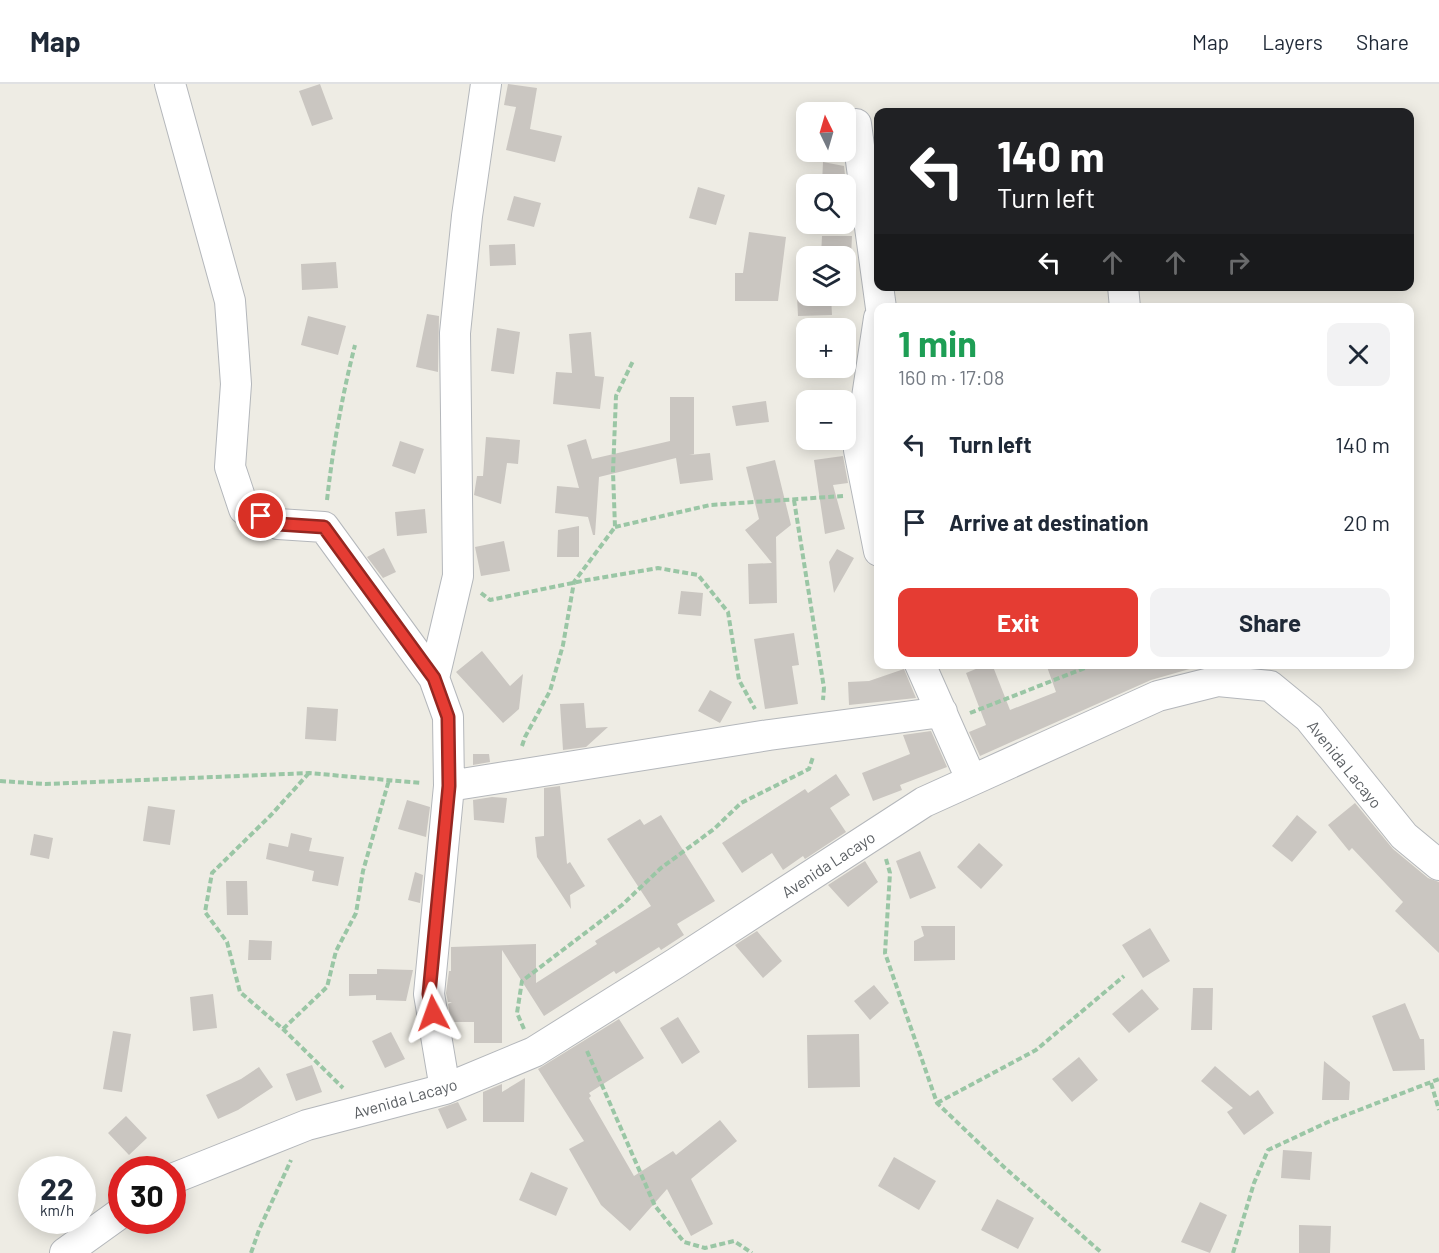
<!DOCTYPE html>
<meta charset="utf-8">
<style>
:root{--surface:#fff;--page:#f2f2f3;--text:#1f2937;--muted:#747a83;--line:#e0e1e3;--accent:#e53c33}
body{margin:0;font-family:Barlow,sans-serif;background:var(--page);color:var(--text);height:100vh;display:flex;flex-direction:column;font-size:22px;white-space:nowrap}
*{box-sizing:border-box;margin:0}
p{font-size:20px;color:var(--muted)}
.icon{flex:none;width:33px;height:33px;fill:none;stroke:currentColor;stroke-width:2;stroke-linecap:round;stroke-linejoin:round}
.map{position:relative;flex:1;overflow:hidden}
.panel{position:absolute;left:874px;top:219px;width:540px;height:366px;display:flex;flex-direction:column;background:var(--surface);border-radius:12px;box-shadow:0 3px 15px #0003}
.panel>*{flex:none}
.banner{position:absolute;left:874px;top:24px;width:540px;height:183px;border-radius:12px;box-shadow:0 3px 15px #0003;background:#202124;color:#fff;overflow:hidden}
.needle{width:39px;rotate:355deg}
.fabs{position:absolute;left:796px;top:18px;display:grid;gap:12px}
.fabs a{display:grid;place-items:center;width:60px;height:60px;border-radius:12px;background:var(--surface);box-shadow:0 3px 15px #0003;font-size:30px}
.speed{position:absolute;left:18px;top:1072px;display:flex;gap:12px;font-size:30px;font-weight:700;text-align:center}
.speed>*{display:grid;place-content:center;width:78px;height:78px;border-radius:50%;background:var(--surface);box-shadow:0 3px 15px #0003;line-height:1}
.speed small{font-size:15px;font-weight:400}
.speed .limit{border:9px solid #d22;background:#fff;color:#111}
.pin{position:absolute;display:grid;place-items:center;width:51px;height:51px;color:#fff;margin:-26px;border:3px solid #fff;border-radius:50%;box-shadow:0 2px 6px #0007}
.me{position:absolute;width:66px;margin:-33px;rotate:356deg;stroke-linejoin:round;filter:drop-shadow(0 0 4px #0008)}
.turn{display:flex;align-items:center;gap:21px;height:126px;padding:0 24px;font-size:27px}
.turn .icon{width:78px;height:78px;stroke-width:2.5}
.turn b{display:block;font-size:42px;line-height:51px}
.lanes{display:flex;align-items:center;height:57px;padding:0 24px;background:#0003;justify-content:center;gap:30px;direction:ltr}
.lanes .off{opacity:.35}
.round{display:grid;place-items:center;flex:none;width:63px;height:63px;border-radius:12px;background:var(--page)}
.summary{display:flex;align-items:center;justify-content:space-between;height:102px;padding:0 24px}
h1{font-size:36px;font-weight:700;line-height:45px;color:#1e9e55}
.cta{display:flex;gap:12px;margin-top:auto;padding:12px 24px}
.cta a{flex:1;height:69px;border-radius:12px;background:var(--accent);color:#fff;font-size:24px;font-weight:700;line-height:69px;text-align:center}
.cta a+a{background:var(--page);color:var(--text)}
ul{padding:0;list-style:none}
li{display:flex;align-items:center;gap:18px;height:78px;padding:0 24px}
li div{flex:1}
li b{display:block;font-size:22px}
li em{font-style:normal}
header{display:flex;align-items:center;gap:36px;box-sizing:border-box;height:84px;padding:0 30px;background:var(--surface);border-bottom:2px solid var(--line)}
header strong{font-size:28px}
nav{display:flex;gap:33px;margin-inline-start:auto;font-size:21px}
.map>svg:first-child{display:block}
</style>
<header>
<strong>Map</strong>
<nav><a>Map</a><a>Layers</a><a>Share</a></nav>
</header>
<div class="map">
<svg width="1439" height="1169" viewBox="0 0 1439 1169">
<rect width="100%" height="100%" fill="#eeece4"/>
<path fill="#cac6c1" d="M 320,0 L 333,35 L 312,42 L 299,7 Z
M 508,0 L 537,4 L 530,45 L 562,52 L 555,78 L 506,66 L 516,23 L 504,21 Z
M 823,78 L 844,82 L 846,100 L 822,100 Z
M 698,103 L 725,111 L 716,141 L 689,134 Z
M 514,112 L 541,119 L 534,143 L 507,136 Z
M 749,148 L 786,153 L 778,217 L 735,217 L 735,189 L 743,189 Z
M 822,152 L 852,152 L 851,172 L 821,172 Z
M 515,160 L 516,181 L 490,182 L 489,161 Z
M 336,178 L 338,204 L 302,206 L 301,180 Z
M 797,212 L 831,212 L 832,231 L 798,232 Z
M 427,230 L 439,232 L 438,288 L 416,283 Z
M 308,232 L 346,242 L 338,271 L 301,261 Z
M 497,244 L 520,248 L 514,290 L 491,287 Z
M 591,248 L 595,292 L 604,293 L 600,325 L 553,320 L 556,288 L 572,289 L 569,250 Z
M 670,313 L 694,313 L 694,370 L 689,371 L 710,369 L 713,396 L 680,400 L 676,374 L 599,393 L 595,451 L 593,451 L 588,433 L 555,429 L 557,402 L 579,404 L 567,361 L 586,355 L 592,375 L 670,357 Z
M 766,317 L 769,338 L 736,342 L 732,322 Z
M 486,353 L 520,356 L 518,380 L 507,379 L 501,420 L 474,411 L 477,392 L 483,392 Z
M 400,357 L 424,365 L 415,390 L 392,382 Z
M 843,372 L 848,399 L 833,401 L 845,445 L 825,450 L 814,376 Z
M 775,376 L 791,441 L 776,453 L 777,519 L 749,520 L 748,480 L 772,479 L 745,446 L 759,435 L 746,383 Z
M 425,425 L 427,449 L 397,452 L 395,428 Z
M 579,442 L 579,473 L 557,473 L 558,446 Z
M 504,457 L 510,487 L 481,492 L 475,463 Z
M 384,464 L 396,488 L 383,494 L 367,473 Z
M 837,465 L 854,474 L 834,509 L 829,478 Z
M 681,507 L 703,509 L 701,532 L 678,530 Z
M 794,549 L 799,581 L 792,582 L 798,620 L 765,625 L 754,555 Z
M 482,567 L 510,602 L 523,590 L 519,625 L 503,639 L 456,588 Z
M 988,580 L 992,580 L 1010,626 L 1056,608 L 1046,580 L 1200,582 L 1151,596 L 980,672 L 969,648 L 986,641 L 966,589 Z
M 904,585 L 916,614 L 849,621 L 848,598 L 869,597 Z
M 710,606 L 732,618 L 720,639 L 698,627 Z
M 584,619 L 586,644 L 608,643 L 586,663 L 563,666 L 560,620 Z
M 307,623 L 338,625 L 336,657 L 305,655 Z
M 931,647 L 947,683 L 900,701 L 902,706 L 873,717 L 862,689 L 910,670 L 903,651 Z
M 473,670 L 489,670 L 490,678 L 473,681 Z
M 836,690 L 850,711 L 830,724 L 846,748 L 805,775 L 803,772 L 783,786 L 772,769 L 742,789 L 722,759 L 805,705 L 808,709 Z
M 560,702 L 567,780 L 570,778 L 585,802 L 570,811 L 571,825 L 537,773 L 535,753 L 544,752 L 544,704 Z
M 492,713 L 507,714 L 504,739 L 474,736 L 473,716 Z
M 407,716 L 430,723 L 426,753 L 398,745 Z
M 1355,719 L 1393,765 L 1428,794 L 1439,798 L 1439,869 L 1395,827 L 1403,818 L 1352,764 L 1349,767 L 1328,741 Z
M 148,722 L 175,726 L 170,761 L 143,757 Z
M 661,731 L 715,817 L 677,840 L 684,851 L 661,866 L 659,863 L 616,890 L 614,887 L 544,932 L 502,866 L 502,959 L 474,959 L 474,938 L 451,938 L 448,920 L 452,918 L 448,918 L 446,909 L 449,887 L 451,887 L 451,863 L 536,860 L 536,899 L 597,860 L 595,857 L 651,822 L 607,755 L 640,735 L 644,741 Z
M 1297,731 L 1317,748 L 1292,778 L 1272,762 Z
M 291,749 L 312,754 L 309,767 L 344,773 L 338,802 L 312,797 L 314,787 L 266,775 L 269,759 L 288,763 Z
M 34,750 L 53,754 L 49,775 L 30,771 Z
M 979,759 L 1003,781 L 981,805 L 957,783 Z
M 920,767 L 936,804 L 910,815 L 896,777 Z
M 865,777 L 878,798 L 848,823 L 828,801 Z
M 415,788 L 423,791 L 420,819 L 408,816 Z
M 226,797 L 247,797 L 248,831 L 227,831 Z
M 921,842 L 955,842 L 955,876 L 914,877 L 914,857 L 924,852 Z
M 1150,844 L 1170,877 L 1143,894 L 1122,861 Z
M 757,847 L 782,877 L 763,894 L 735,861 Z
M 249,856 L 272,857 L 271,876 L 248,876 Z
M 377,885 L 413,886 L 406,917 L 376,916 L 376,911 L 349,912 L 349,890 L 377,890 Z
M 874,901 L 889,919 L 870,936 L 854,917 Z
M 1193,904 L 1213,904 L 1212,946 L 1191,946 Z
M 1142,905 L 1159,925 L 1129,949 L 1112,930 Z
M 213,910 L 217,944 L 193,947 L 190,913 Z
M 1405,919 L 1420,955 L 1424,955 L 1425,986 L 1393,987 L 1372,932 Z
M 678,933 L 700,968 L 682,980 L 660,944 Z
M 619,935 L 644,974 L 589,1009 L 591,1012 L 589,1014 L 634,1092 L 673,1067 L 676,1071 L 720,1036 L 737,1057 L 691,1095 L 713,1140 L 691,1152 L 667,1105 L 630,1147 L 601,1121 L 569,1065 L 584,1057 L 538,985 Z
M 113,947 L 131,950 L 122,1008 L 103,1005 Z
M 391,948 L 405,975 L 385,984 L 372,957 Z
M 859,950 L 860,1003 L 808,1004 L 807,951 Z
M 1079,973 L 1098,996 L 1072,1018 L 1052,995 Z
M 1324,977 L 1350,998 L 1349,1016 L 1322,1016 Z
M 312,981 L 322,1008 L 296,1017 L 286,990 Z
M 1215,982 L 1250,1012 L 1258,1006 L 1274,1029 L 1244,1051 L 1227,1028 L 1233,1024 L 1201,997 Z
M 259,983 L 273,1003 L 238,1026 L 218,1035 L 206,1011 L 241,995 Z
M 525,994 L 524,1038 L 483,1038 L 483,1008 L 502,1000 L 502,1008 Z
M 458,1018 L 467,1036 L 447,1045 L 438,1025 Z
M 126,1032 L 147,1054 L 129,1071 L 108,1049 Z
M 1283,1066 L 1312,1068 L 1310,1096 L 1281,1094 Z
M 894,1073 L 936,1097 L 919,1126 L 878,1102 Z
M 531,1088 L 568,1104 L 556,1132 L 519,1116 Z
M 997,1115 L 1034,1134 L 1018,1165 L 981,1146 Z
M 1200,1118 L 1227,1131 L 1210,1169 L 1181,1158 Z
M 1299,1141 L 1331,1142 L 1330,1169 L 1299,1169 Z"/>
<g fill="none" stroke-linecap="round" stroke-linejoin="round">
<defs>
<path id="street" d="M 170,0 L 230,217 L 236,300 L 230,383 L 244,425 L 278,440 L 324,443 L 434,594 L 448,633 L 449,702 L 429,910 L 445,1005
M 856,40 L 881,224
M 1123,202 L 1125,224
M 879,234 L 859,366 L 879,467
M 920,580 L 971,695
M 434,594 L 458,492 L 455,249 L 467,132 L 486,0
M 449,702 L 769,651 L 942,628
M 172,1095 L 307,1041 L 445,1005 L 534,968 L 676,879 L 924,718 L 1158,612 L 1218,597 L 1270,602 L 1309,634 L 1404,752 L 1439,781
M 65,1169 L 122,1128"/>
</defs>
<use href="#street" stroke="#b4b7bb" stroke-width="32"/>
<path stroke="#9ac6a5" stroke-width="4" stroke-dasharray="6 3" stroke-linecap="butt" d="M 327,416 C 333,363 342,312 355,261
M 794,416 L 824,604 L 823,616
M 615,443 L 710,421 L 843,412
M 481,509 L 490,516 L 587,496 L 658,484 L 698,491 L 728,528 L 739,596 L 755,625
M 970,629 L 1095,580
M 522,662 L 525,653 L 550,607 L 563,561 L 574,498 L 615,443 L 613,388 L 616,312 L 633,277
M 309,689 L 271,731 L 212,789 L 205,828 L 227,858 L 240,908 L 283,945 L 343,1004
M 0,697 L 45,700 L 309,689 L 421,699
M 886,775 L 890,789 L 885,869 L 937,1019 L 1005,1084 L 1102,1169
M 283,945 L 327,903 L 336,867 L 356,829 L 363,787 L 389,696
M 524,945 L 517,929 L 522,897 L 622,821 L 661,784 L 714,745 L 741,719 L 809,685 L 813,673
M 587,967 L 655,1122 L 684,1158 L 705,1164 L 734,1157 L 752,1169
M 1431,999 L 1439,1026
M 937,1019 L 1036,966 L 1124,892
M 251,1169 L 259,1146 L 291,1076
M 1233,1169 L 1254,1099 L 1268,1066 L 1328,1038 L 1439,995"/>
<use href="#street" stroke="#fff" stroke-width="30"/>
</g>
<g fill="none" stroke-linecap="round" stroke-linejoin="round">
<defs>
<path id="route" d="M 261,432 L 278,440 L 324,443 L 434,594 L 448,633 L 449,702 L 429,910 L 433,929"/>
</defs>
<use href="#route" stroke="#952721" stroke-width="15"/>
<use href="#route" stroke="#e53c33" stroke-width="10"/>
</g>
<g text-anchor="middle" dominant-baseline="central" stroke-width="4.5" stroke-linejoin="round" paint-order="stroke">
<g font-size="16" fill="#5c6064" stroke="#fff">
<text transform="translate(1345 680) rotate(51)">Avenida Lacayo</text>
<text transform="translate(828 780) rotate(-33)">Avenida Lacayo</text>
<text transform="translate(405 1014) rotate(-16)">Avenida Lacayo</text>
</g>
</g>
</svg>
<div class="fabs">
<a><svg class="needle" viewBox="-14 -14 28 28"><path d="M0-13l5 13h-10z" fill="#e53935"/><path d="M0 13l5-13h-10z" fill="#747a83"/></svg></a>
<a><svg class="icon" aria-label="search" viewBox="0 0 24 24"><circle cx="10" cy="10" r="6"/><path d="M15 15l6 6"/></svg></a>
<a><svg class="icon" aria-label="layers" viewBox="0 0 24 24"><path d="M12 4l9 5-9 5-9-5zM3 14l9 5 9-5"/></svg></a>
<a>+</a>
<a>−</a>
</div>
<div class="speed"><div>22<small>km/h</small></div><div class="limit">30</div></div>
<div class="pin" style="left:261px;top:432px;background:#d93025"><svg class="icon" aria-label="arrive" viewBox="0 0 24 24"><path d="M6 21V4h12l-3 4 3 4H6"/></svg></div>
<svg class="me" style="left:433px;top:929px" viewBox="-20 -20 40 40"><path d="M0-17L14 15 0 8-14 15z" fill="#e53c33" stroke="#fff" stroke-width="4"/></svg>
<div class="banner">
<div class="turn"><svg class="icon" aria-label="left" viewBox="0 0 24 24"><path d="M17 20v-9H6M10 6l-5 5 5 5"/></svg><div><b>140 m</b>Turn left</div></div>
<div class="lanes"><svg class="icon" aria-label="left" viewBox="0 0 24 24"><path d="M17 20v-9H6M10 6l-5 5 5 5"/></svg><svg class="icon off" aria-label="ahead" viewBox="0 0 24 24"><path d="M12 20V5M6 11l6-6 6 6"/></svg><svg class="icon off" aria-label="ahead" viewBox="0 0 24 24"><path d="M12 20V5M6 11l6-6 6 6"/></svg><svg class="icon off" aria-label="right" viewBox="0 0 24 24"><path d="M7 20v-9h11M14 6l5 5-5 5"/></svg></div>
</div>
<section class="panel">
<div class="summary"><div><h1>1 min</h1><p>160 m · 17:08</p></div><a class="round"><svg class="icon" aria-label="close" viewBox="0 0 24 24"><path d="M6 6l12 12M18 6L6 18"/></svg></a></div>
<ul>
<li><svg class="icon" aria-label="left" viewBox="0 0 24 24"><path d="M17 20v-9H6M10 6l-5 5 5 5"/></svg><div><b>Turn left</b></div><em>140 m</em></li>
<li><svg class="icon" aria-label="arrive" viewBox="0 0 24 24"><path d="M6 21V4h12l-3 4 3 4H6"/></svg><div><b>Arrive at destination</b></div><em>20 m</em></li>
</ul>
<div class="cta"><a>Exit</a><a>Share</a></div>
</section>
</div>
